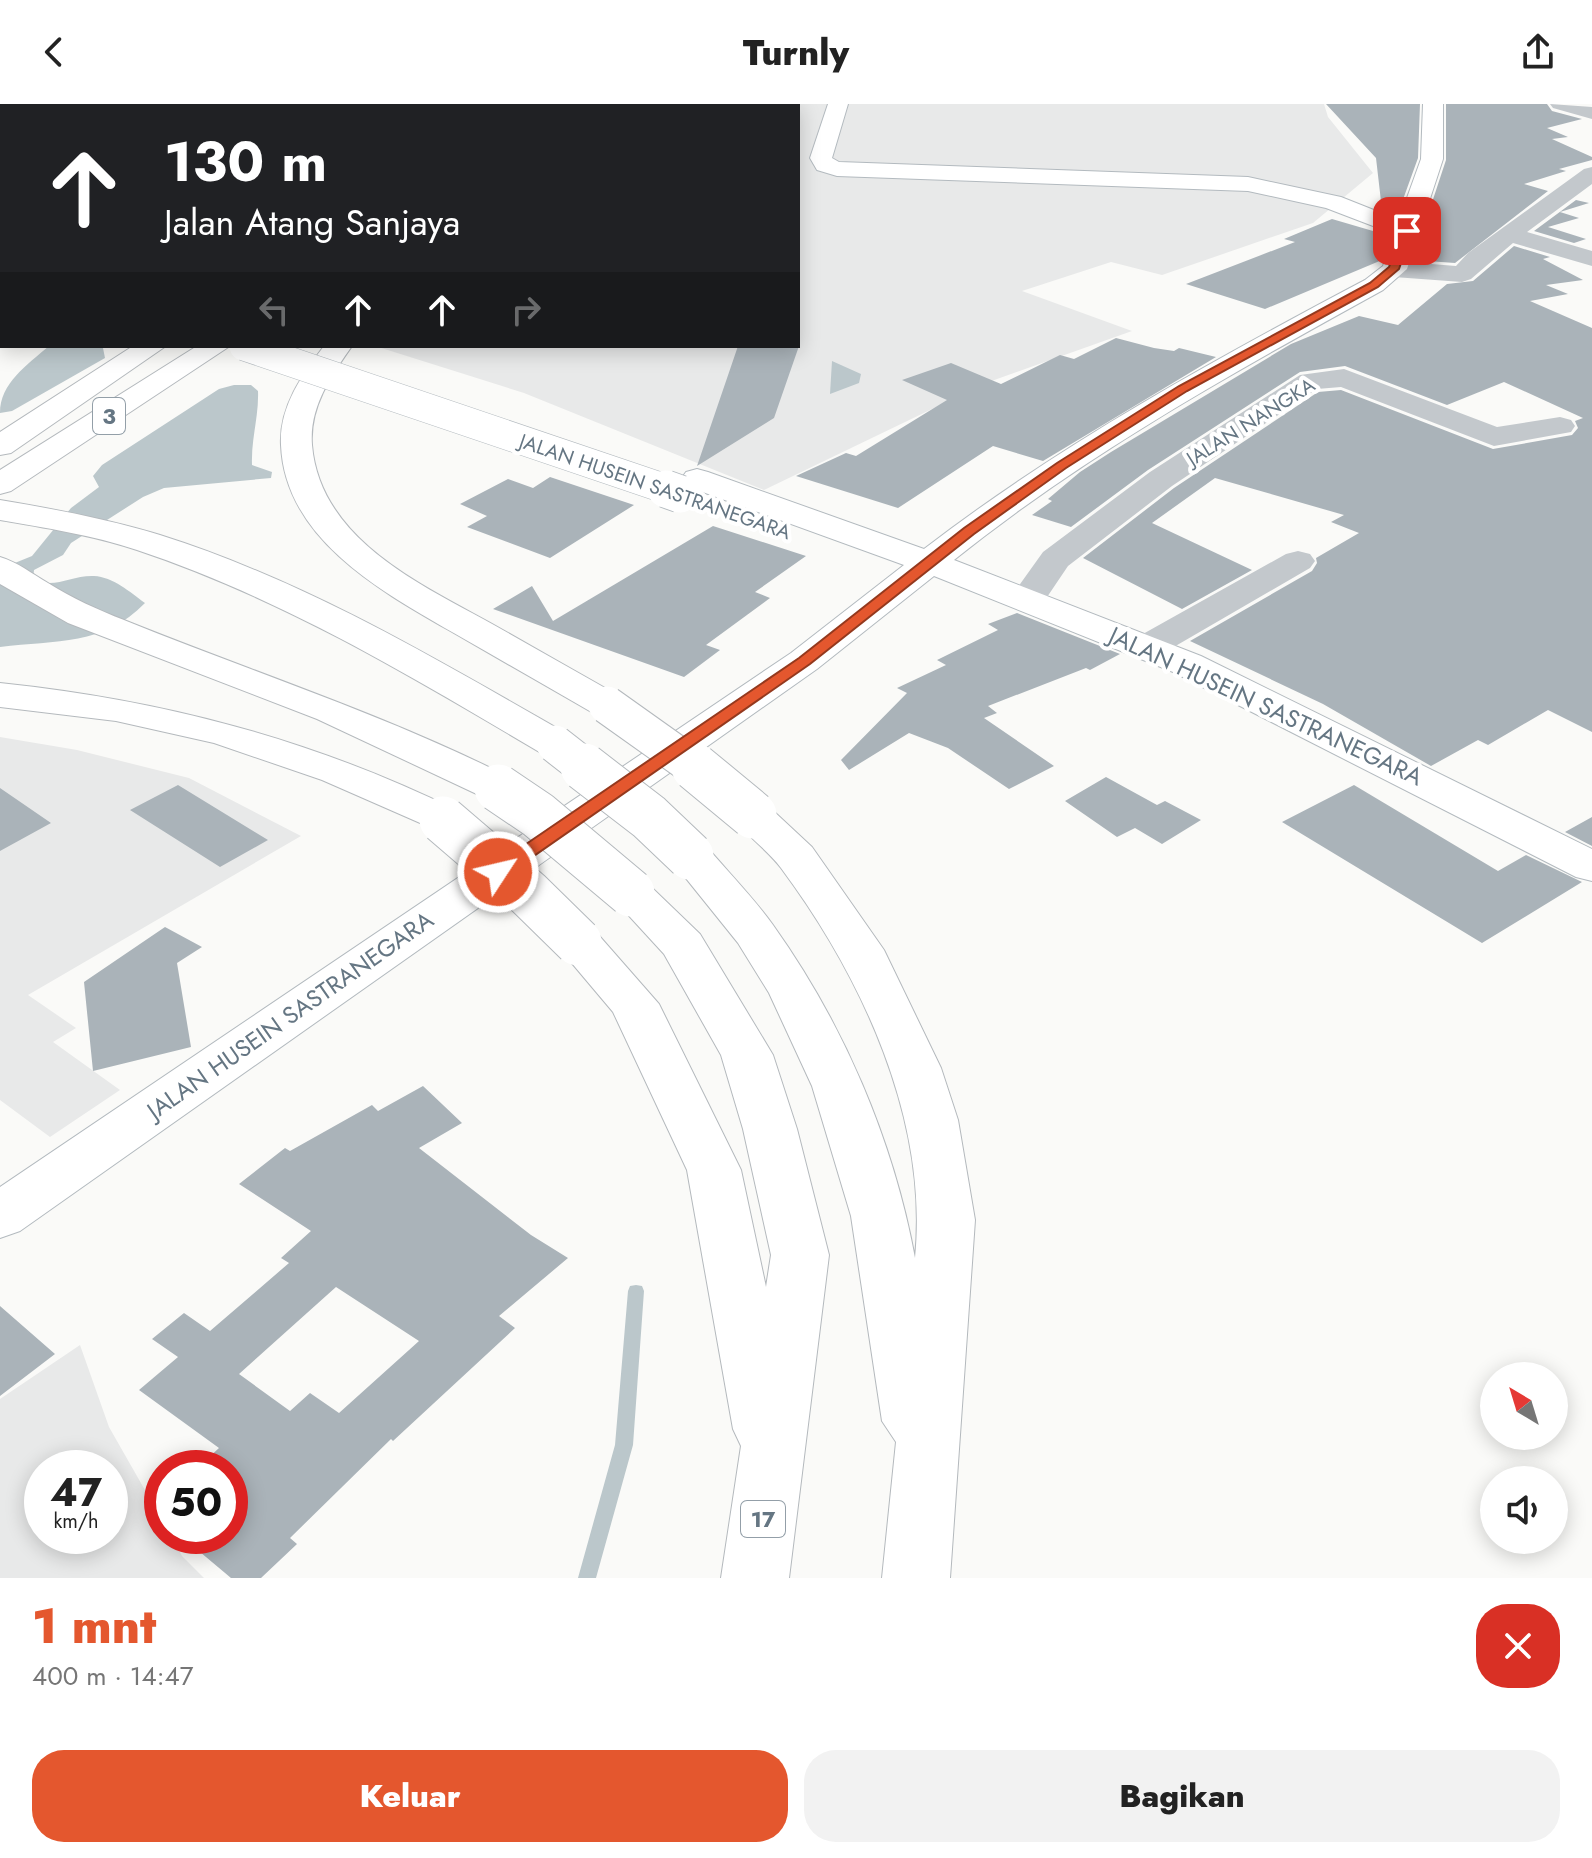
<!DOCTYPE html>
<html lang="id">
<meta charset="utf-8">
<style>
:root{--surface:#fff;--page:#f2f2f2;--text:#222;--muted:#767676;--accent:#e4572e}
body{margin:0;font-family:Jost,sans-serif;background:var(--page);color:var(--text);height:100vh;display:flex;flex-direction:column;font-size:30px;white-space:nowrap}
*{box-sizing:border-box;margin:0}
p{font-size:26px;color:var(--muted)}
.icon{flex:none;width:44px;height:44px;fill:none;stroke:currentColor;stroke-width:2;stroke-linecap:round;stroke-linejoin:round}
.map{position:relative;height:1474px;overflow:hidden}
.details{display:flex;flex-direction:column;background:var(--surface);flex:1}
.details>*{flex:none}
.guide{position:absolute;left:0px;top:0px;width:800px;height:244px;box-shadow:0 4px 20px #0003;background:#202124;color:#fff;overflow:hidden}
.needle{width:52px;rotate:322deg}
.fabs{position:absolute;left:1480px;top:1258px;display:grid;gap:16px}
.fabs a{display:grid;place-items:center;width:88px;height:88px;border-radius:50%;background:var(--surface);box-shadow:0 4px 20px #0003;font-size:40px}
.speed{position:absolute;left:24px;top:1346px;display:flex;gap:16px;font-size:40px;font-weight:700;text-align:center}
.speed>*{display:grid;place-content:center;width:104px;height:104px;border-radius:50%;background:var(--surface);box-shadow:0 4px 20px #0003;line-height:1}
.speed small{font-size:20px;font-weight:400}
.speed .limit{border:12px solid #d22;background:#fff;color:#111}
.pin{position:absolute;display:grid;place-items:center;width:68px;height:68px;color:#fff;margin:-34px;border-radius:16px;box-shadow:0 4px 12px #0006}
.me{position:absolute;width:88px;margin:-44px;rotate:55deg;stroke-linejoin:round;filter:drop-shadow(0 0 6px #0008)}
.turn{display:flex;align-items:center;gap:28px;height:168px;padding:0 32px;font-size:36px}
.turn .icon{width:104px;height:104px;stroke-width:2.5}
.turn b{display:block;font-size:56px;line-height:68px}
.lanes{display:flex;align-items:center;height:76px;padding:0 32px;background:#0003;justify-content:center;gap:40px;direction:ltr}
.lanes .off{opacity:.35}
.round{display:grid;place-items:center;flex:none;width:84px;height:84px;border-radius:32px;background:var(--page)}
.head{display:flex;align-items:center;justify-content:space-between;height:136px;padding:0 32px}
h1{font-size:48px;font-weight:800;line-height:60px;color:var(--accent)}
.action{display:flex;gap:16px;margin-top:auto;padding:16px 32px}
.action a{flex:1;height:92px;border-radius:32px;background:var(--accent);color:#fff;font-size:32px;font-weight:800;line-height:92px;text-align:center}
.action a+a{background:var(--page);color:var(--text)}
header{display:flex;justify-content:space-between;align-items:center;height:104px;padding:0 32px;background:var(--surface);font-size:36px;font-weight:800}
.map>svg:first-child{display:block}
</style>
<header><svg class="icon" aria-label="back" viewBox="0 0 24 24"><path d="M15 5l-7 7 7 7"/></svg>Turnly<svg class="icon" aria-label="share" viewBox="0 0 24 24"><path d="M12 15V3M7 8l5-5 5 5M5 13v7h14v-7"/></svg></header>
<div class="map">
<svg width="1592" height="1474" viewBox="0 0 1592 1474">
<rect width="100%" height="100%" fill="#fafaf8"/>
<path fill="#e8e9e9" fill-rule="evenodd" d="M 582,0 L 1324,0 L 1328,13 L 1373,69 L 1313,119 L 1162,171 L 1111,158 L 1022,187 L 1132,227 L 986,279 L 764,386 L 524,289 L 375,242 L 798,242 L 798,2 Z
M 0,633 L 77,646 L 189,674 L 301,732 L 28,891 L 76,924 L 53,938 L 120,986 L 50,1033 L 0,996 Z
M 80,1241 L 109,1323 L 162,1416 L 162,1432 L 171,1432 L 182,1452 L 204,1474 L 0,1474 L 0,1295 ZM 110,1364 L 110,1432 L 42,1432 L 42,1364 Z"/>
<path fill="#bbc7cb" d="M 49,242 L 103,244 L 105,254 L 12,307 L 0,309 C 0,279 27,261 49,242 Z
M 832,257 L 861,270 L 859,279 L 830,290 Z
M 234,281 L 251,281 L 258,287 C 259,313 251,334 252,361 L 272,368 L 271,374 L 164,384 L 143,393 L 71,439 L 63,451 L 34,466 L 33,475 C 54,486 71,471 94,472 C 113,473 130,488 145,499 C 103,542 57,536 0,543 L 0,465 L 32,452 L 71,404 L 99,383 L 93,372 L 102,361 L 219,285 Z"/>
<g fill="none" stroke-linecap="round" stroke-linejoin="round">
<path fill="#bbc7cb" fill-rule="evenodd" d="M 636,1181 L 642,1182 L 644,1187 L 633,1341 L 596,1474 L 578,1474 L 615,1341 L 628,1187 L 630,1182 Z"/>
</g>
<path fill="#aab3b9" fill-rule="evenodd" d="M 1326,0 L 1420,0 L 1418,54 L 1397,112 L 1382,106 L 1376,54 Z
M 1446,0 L 1547,0 L 1552,7 L 1582,15 L 1547,24 L 1568,33 L 1552,35 L 1592,53 L 1592,56 L 1559,65 L 1566,67 L 1524,80 L 1548,87 L 1455,159 L 1413,156 L 1446,56 Z
M 1576,96 L 1589,99 L 1560,108 L 1579,114 L 1548,123 L 1586,135 L 1574,139 L 1534,127 Z
M 1332,115 L 1390,132 L 1382,156 L 1265,205 L 1186,180 L 1295,138 L 1284,135 Z
M 1514,142 L 1550,153 L 1543,155 L 1583,176 L 1546,181 L 1568,190 L 1530,197 L 1592,224 L 1592,628 L 1548,606 L 1488,641 L 1478,636 L 1431,662 L 1323,600 L 1190,537 L 1312,467 L 1317,459 L 1316,454 L 1359,429 L 1331,418 L 1344,411 L 1215,374 L 1152,419 L 1252,466 L 1182,505 L 1083,454 L 1174,384 L 1318,288 L 1341,286 L 1493,345 L 1572,331 L 1578,324 L 1575,317 L 1583,314 L 1504,278 L 1447,301 L 1345,262 L 1300,268 L 1148,366 L 1071,423 L 1032,411 L 1052,397 L 1048,395 L 1080,368 L 1111,348 L 1291,240 L 1359,212 L 1398,221 L 1447,180 L 1473,177 Z
M 1116,234 L 1154,244 L 1174,247 L 1179,244 L 1216,253 L 1043,357 L 993,342 L 898,404 L 796,372 L 846,349 L 856,352 L 947,296 L 902,276 L 951,259 L 1001,280 L 1060,251 L 1074,255 Z
M 738,242 L 799,242 L 774,314 L 697,362 Z
M 550,373 L 634,401 L 550,454 L 467,423 L 487,412 L 460,400 L 508,375 L 533,384 Z
M 713,422 L 806,452 L 755,488 L 770,494 L 706,541 L 720,546 L 684,573 L 493,505 L 532,482 L 553,517 Z
M 1017,509 L 1120,550 L 1090,566 L 1086,564 L 988,602 L 997,609 L 984,614 L 1054,662 L 1009,685 L 948,644 L 909,629 L 849,666 L 841,656 L 907,589 L 897,584 L 946,561 L 937,556 L 998,526 L 988,520 Z
M 1106,673 L 1157,701 L 1165,697 L 1201,716 L 1162,740 L 1135,724 L 1117,733 L 1065,697 Z
M 178,681 L 268,736 L 220,763 L 130,706 Z
M 1354,681 L 1498,767 L 1526,751 L 1582,778 L 1482,839 L 1282,718 Z
M 0,684 L 51,719 L 0,747 Z
M 1592,713 L 1592,742 L 1565,728 Z
M 165,823 L 202,843 L 177,859 L 191,943 L 93,967 L 84,878 Z
M 423,982 L 462,1019 L 419,1044 L 531,1131 L 568,1154 L 499,1212 L 515,1224 L 393,1337 L 391,1335 L 290,1434 L 297,1440 L 261,1474 L 231,1474 L 181,1432 L 230,1432 L 230,1364 L 217,1364 L 206,1356 L 219,1344 L 139,1286 L 178,1253 L 152,1235 L 184,1209 L 210,1227 L 289,1159 L 281,1154 L 311,1127 L 239,1080 L 285,1044 L 290,1047 L 372,1001 L 378,1007 ZM 336,1183 L 419,1237 L 339,1309 L 310,1289 L 290,1307 L 239,1270 Z
M 0,1202 L 55,1250 L 0,1292 Z"/>
<g fill="none" stroke-linecap="round" stroke-linejoin="round">
<defs>
<path id="secondary" d="M 828,0 L 848,0 L 832,54 L 839,58 L 1248,73 L 1341,93 L 1399,116 L 1421,55 L 1423,0 L 1443,0 L 1443,55 L 1407,165 L 1383,186 C 1234,268 1087,349 954,456 L 1201,552 L 1592,745 L 1592,777 L 1576,773 L 1173,568 L 934,472 L 817,565 L 20,1127 L 0,1134 L 0,1083 L 791,549 L 904,461 L 686,382 L 681,375 L 686,368 L 697,365 L 708,368 L 924,445 C 1062,339 1212,257 1365,176 L 1383,162 L 1394,130 L 1326,104 L 1248,87 L 837,72 L 817,66 L 810,54 Z
M 0,152 L 2,152 L 2,168 L 0,168 Z"/>
<path id="highway" d="M 307,0 L 330,0 L 306,2 Z
M 444,0 L 465,0 L 443,2 Z
M 514,0 L 535,0 L 513,2 Z
M 552,0 L 572,0 L 551,2 Z
M 0,216 L 2,216 L 0,234 Z
M 133,242 L 166,242 L 11,349 L 0,351 L 0,328 Z
M 197,242 L 230,242 L 11,387 L 0,390 L 0,366 Z
M 324,242 L 352,242 C 331,272 309,303 312,341 C 320,436 422,481 494,521 C 536,545 579,569 621,593 L 627,601 L 621,609 L 607,613 L 593,609 C 551,585 508,560 466,536 C 392,493 285,440 281,341 C 279,303 302,271 324,242 Z
M 0,396 C 54,405 108,415 160,431 C 306,477 438,556 569,631 L 575,640 L 569,649 L 555,652 L 541,649 C 411,572 281,494 137,446 C 92,431 46,424 0,416 Z
M 0,453 C 18,458 32,470 48,479 C 72,494 98,506 124,516 C 255,569 387,611 513,675 L 519,684 L 513,693 L 498,697 L 483,693 L 317,615 L 68,519 L 0,480 Z
M 0,579 C 162,596 312,635 458,707 L 465,716 L 458,725 L 443,729 L 322,676 L 214,639 L 116,617 L 0,603 Z
M 753,698 L 768,702 L 812,743 L 884,846 L 941,964 L 958,1016 L 975,1116 L 950,1474 L 882,1474 L 896,1338 L 882,1317 L 851,1112 L 812,982 L 769,889 L 738,839 L 668,752 L 674,742 L 690,738 L 706,742 C 728,768 753,793 773,821 C 843,919 893,1035 915,1154 C 929,1016 862,873 781,764 C 767,745 745,731 731,711 L 738,702 Z
M 631,775 L 647,779 L 700,830 L 773,951 L 797,1025 L 829,1151 L 789,1474 L 721,1474 L 741,1342 L 733,1325 L 687,1066 L 613,908 L 554,838 L 561,827 L 578,823 L 595,827 L 659,900 L 741,1066 L 766,1183 L 771,1151 L 743,1025 L 721,951 L 664,850 L 608,789 L 615,779 Z"/>
</defs>
<use href="#secondary" stroke="#b3babf" stroke-width="2"/>
<use href="#highway" stroke="#b4b9bd" stroke-width="2"/>
<path fill="#c3c8cc" fill-rule="evenodd" d="M 1550,0 L 1592,3 L 1592,15 L 1553,4 Z
M 1592,63 L 1592,80 L 1527,128 L 1592,147 L 1592,162 L 1513,139 L 1471,175 L 1462,178 L 1394,173 L 1381,165 L 1394,157 L 1456,162 L 1468,149 L 1584,65 Z
M 1344,265 L 1497,323 L 1560,313 L 1571,316 L 1575,322 L 1571,328 L 1494,342 L 1341,283 L 1317,285 L 1172,382 L 1068,462 L 1041,502 L 1028,505 L 1015,502 L 1010,494 L 1043,448 L 1150,368 L 1300,271 Z
M 1298,447 L 1310,450 L 1315,457 L 1310,464 L 1160,551 L 1147,554 L 1134,551 L 1128,543 L 1134,535 L 1286,450 Z"/>
<use href="#secondary" fill="#fff" fill-rule="evenodd"/>
<use href="#highway" fill="#fff" fill-rule="evenodd"/>
<defs>
<path id="secondary-bridge-far1" d="M 244,242 L 672,387"/>
<path id="secondary-bridge" d="M 666,385 L 680,390"/>
<path id="highway-bridge-far1" d="M 607,601 L 697,665
M 555,640 L 587,665"/>
<path id="highway-bridge" d="M 584,663 L 649,713 L 690,752
M 695,663 L 753,711
M 498,684 L 538,711 L 631,789
M 443,716 L 528,789 L 578,838"/>
</defs>
<use href="#secondary-bridge-far1" stroke="#b3babf" stroke-width="30" stroke-linecap="butt"/>
<use href="#secondary-bridge" stroke="#b3babf" stroke-width="39" stroke-linecap="butt"/>
<use href="#highway-bridge-far1" stroke="#b4b9bd" stroke-width="39" stroke-linecap="butt"/>
<use href="#highway-bridge" stroke="#b4b9bd" stroke-width="49" stroke-linecap="butt"/>
<use href="#secondary-bridge-far1" stroke="#fff" stroke-width="29"/>
<use href="#secondary-bridge" stroke="#fff" stroke-width="37"/>
<use href="#highway-bridge-far1" stroke="#fff" stroke-width="37"/>
<use href="#highway-bridge" stroke="#fff" stroke-width="47"/>
</g>
<path fill="#e4572e" stroke="#94391e" stroke-width="2" d="M 1407,124 L 1412,127 L 1399,165 L 1378,183 L 1187,287 L 1066,364 L 974,430 L 810,560 L 505,772 L 491,772 L 491,764 L 799,554 L 964,424 L 1057,359 L 1179,282 L 1370,179 L 1389,163 L 1402,127 Z"/>
<g text-anchor="middle" dominant-baseline="central" stroke-width="8" stroke-linejoin="round" paint-order="stroke">
<g font-size="20" fill="#657683" stroke="#fff">
<text transform="translate(1251 318) rotate(-32)">JALAN NANGKA</text>
<text transform="translate(655 383) rotate(19)">JALAN HUSEIN SASTRANEGARA</text>
</g>
<g fill="#fff" stroke="#939fa8" stroke-width="2">
<rect x="93" y="294" width="32" height="36" rx="6"/>
<rect x="741" y="1397" width="44" height="36" rx="6"/>
</g>
<g font-size="22" font-weight="bold" fill="#657683">
<text x="109" y="312">3</text>
<text x="763" y="1415">17</text>
</g>
<g font-size="24" fill="#657683" stroke="#fff">
<text transform="translate(1266 602) rotate(25)">JALAN HUSEIN SASTRANEGARA</text>
<text transform="translate(290 911) rotate(-35)">JALAN HUSEIN SASTRANEGARA</text>
</g>
</g>
</svg>
<div class="fabs">
<a><svg class="needle" viewBox="-14 -14 28 28"><path d="M0-13l5 13h-10z" fill="#e53935"/><path d="M0 13l5-13h-10z" fill="#767676"/></svg></a>
<a><svg class="icon" aria-label="sound" viewBox="0 0 24 24"><path d="M4 9h4l5-4v14l-5-4H4zM17 9q2 3 0 6"/></svg></a>
</div>
<div class="speed"><div>47<small>km/h</small></div><div class="limit">50</div></div>
<div class="pin" style="left:1407px;top:127px;background:#d93025"><svg class="icon" aria-label="arrive" viewBox="0 0 24 24"><path d="M6 21V4h12l-3 4 3 4H6"/></svg></div>
<svg class="me" style="left:498px;top:768px" viewBox="-20 -20 40 40"><circle r="17" fill="#e4572e" stroke="#fff" stroke-width="3"/><path d="M0-11L8 9 0 5-8 9z" fill="#fff"/></svg>
<div class="guide">
<div class="turn"><svg class="icon" aria-label="ahead" viewBox="0 0 24 24"><path d="M12 20V5M6 11l6-6 6 6"/></svg><div><b>130 m</b>Jalan Atang Sanjaya</div></div>
<div class="lanes"><svg class="icon off" aria-label="left" viewBox="0 0 24 24"><path d="M17 20v-9H6M10 6l-5 5 5 5"/></svg><svg class="icon" aria-label="ahead" viewBox="0 0 24 24"><path d="M12 20V5M6 11l6-6 6 6"/></svg><svg class="icon" aria-label="ahead" viewBox="0 0 24 24"><path d="M12 20V5M6 11l6-6 6 6"/></svg><svg class="icon off" aria-label="right" viewBox="0 0 24 24"><path d="M7 20v-9h11M14 6l5 5-5 5"/></svg></div>
</div>
</div>
<section class="details">
<div class="head"><div><h1>1 mnt</h1><p>400 m · 14:47</p></div><a class="round" style="background:#d93025;color:#fff"><svg class="icon" aria-label="close" viewBox="0 0 24 24"><path d="M6 6l12 12M18 6L6 18"/></svg></a></div>
<div class="action"><a>Keluar</a><a>Bagikan</a></div>
</section>
